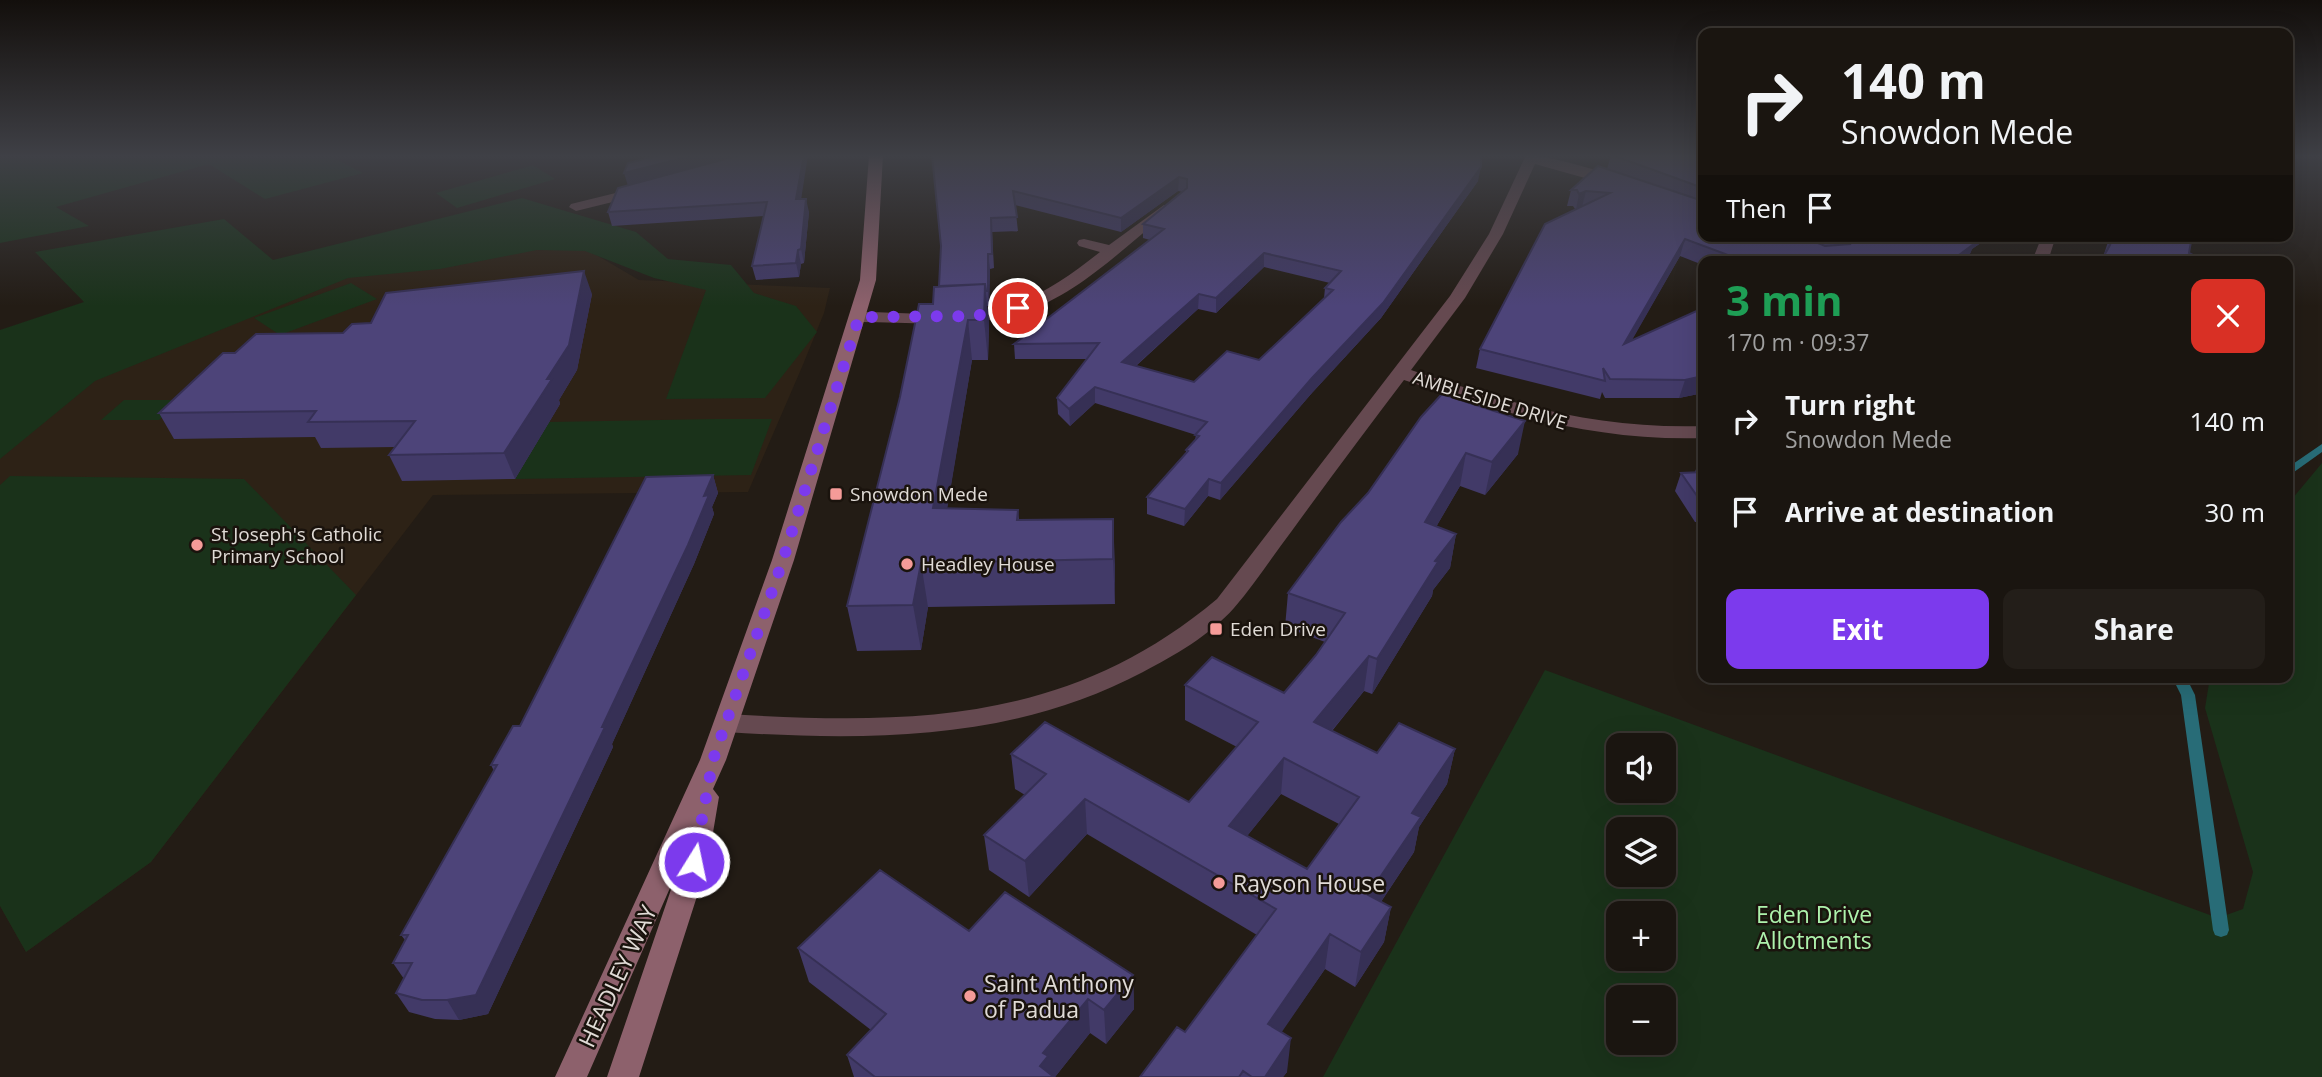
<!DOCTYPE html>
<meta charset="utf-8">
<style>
:root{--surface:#1a1510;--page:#231e19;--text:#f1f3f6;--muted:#9f9f9f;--line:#383430;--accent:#7c3aed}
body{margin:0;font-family:"Open Sans",sans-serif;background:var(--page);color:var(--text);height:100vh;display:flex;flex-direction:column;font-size:26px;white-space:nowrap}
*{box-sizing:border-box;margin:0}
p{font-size:23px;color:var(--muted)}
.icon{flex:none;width:38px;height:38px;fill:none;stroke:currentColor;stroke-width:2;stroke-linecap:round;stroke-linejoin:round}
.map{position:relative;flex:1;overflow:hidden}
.panel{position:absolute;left:1698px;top:256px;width:595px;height:427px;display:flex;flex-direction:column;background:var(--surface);border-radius:14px;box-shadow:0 7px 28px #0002,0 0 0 2px var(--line)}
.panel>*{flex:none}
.guide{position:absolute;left:1698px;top:28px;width:595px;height:214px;border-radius:14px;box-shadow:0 7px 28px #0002,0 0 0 2px var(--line);background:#1a1510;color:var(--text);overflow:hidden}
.fabs{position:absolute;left:1606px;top:733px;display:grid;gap:14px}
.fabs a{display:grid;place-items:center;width:70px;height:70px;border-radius:14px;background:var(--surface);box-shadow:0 7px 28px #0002,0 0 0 2px var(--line);font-size:35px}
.pin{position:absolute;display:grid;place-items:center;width:60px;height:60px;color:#fff;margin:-30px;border:4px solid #fff;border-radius:50%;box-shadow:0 2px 7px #0007}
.me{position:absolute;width:77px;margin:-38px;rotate:10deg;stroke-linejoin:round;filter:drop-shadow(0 0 5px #0008)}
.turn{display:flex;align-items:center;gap:24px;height:147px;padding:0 28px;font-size:32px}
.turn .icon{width:91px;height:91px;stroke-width:2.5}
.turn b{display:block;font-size:49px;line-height:60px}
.then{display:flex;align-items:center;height:66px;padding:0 28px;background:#0003;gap:14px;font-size:26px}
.round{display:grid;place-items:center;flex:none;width:74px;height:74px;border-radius:14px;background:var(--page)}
.headline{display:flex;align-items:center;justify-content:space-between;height:119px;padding:0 28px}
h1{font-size:42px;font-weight:700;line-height:52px;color:#1e9e55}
.button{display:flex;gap:14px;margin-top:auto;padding:14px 28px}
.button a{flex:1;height:80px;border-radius:14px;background:var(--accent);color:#fff;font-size:28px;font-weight:700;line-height:80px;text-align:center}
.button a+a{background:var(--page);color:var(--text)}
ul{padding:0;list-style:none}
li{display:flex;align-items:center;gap:21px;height:91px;padding:0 28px}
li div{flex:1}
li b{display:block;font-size:26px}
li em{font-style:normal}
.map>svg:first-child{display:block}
</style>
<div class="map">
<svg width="2322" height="1077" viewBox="0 0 2322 1077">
<rect width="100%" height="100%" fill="#231c15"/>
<path fill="#2d2216" d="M 513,206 L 639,280 L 830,288 L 824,313 L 802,367 L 748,492 L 433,495 L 151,862 L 26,952 L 0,906 L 0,371 Z"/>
<path fill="#1a321a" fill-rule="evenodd" d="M 0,155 L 327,155 L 363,173 L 265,199 L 209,164 L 56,207 L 89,226 L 0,243 Z
M 533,165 L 555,179 L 457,208 L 436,193 Z
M 522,198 L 636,232 L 668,259 L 731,265 L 754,293 L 796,306 L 817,332 L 765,398 L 666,399 L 706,290 L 654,278 L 585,251 L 537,250 L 440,269 L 348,278 L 95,381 L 0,459 L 0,330 L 84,302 L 35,252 L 224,219 L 273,260 Z
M 351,283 L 377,299 L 280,335 L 254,318 Z
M 124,400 L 181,400 L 159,420 L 101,420 Z
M 715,419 L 772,419 L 751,475 L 515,479 L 549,422 Z
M 2322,463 L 2322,1077 L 1323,1077 L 1545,670 L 2218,918 L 2243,909 L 2253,872 L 2205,708 L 2210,677 L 2287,677 L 2287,505 ZM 1619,746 L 1664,746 L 1664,791 L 1619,791 ZM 1619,830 L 1664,830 L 1664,875 L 1619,875 ZM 1619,914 L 1664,914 L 1664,959 L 1619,959 ZM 1619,998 L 1664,998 L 1664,1043 L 1619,1043 Z
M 10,476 L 244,479 L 356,595 L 151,862 L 26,952 L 0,906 L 0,485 Z"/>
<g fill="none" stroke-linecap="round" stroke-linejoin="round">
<path fill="#286c77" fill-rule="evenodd" d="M 2322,444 L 2322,452 L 2287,477 L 2287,468 Z
M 2172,677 L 2186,677 L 2195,695 L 2229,930 L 2227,935 L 2221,937 L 2215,935 L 2213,930 L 2181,695 Z"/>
<path fill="#654950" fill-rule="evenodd" d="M 1526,155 C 1543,155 1610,171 1624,183 L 1617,187 L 1535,164 L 1503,234 L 1465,298 L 1411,370 C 1512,404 1595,429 1703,426 L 1703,438 C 1593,441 1507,414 1404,380 C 1366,430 1328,481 1291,532 C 1272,557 1254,585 1234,608 C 1209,636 1175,655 1143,672 C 1013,741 870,741 726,732 L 717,730 L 714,723 L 717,716 L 726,714 C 911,725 1068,724 1217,599 L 1450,296 L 1489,234 Z
M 640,187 L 647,191 L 645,194 L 576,211 L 569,207 L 571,204 Z
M 1164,205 L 1171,209 L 1169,212 C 1124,247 1079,294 1024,312 C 971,329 913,322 859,322 L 851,317 L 859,312 C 908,312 963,320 1011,305 C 1044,295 1073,273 1100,252 L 1079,246 L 1077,243 L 1079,240 L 1084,239 L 1109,245 Z
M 2042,236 L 2056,236 L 2048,261 L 2032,261 Z"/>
<path fill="#8d616c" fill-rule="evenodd" d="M 869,155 L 883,155 L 876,280 L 794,560 L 726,760 L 713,789 L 719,797 L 708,862 L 639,1077 L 607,1077 L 677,872 L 587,1077 L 555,1077 L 700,760 L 772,560 L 860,280 Z"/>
</g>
<path fill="#423a68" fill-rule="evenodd" d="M 932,155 L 1478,181 L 1381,318 L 1311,394 L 1220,500 L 1208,496 L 1184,526 L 1147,514 L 1147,497 L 1186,454 L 1186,450 L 1195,440 L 1196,435 L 1095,403 L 1070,426 L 1058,414 L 1057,398 L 1087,359 L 1015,359 L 1014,344 L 1150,240 L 1143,238 L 1143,224 L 1183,192 L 1178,191 L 1121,232 L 1015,205 L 1018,231 L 992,232 L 994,268 L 990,269 L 989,306 L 987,306 L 989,323 L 988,360 L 972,360 L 947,508 L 1018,510 L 1019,520 L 1113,519 L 1115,604 L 928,607 L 921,650 L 857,651 L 847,606 L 939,286 L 941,246 ZM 1264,267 L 1330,283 L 1325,288 L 1324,298 L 1259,360 L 1194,382 L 1136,366 L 1198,309 L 1216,313 Z
M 1611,155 L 1703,155 L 1703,236 L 1991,236 L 1972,249 L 1967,261 L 1703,261 L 1703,265 L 1680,256 L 1631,341 L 1703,308 L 1703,393 L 1679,398 L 1605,398 L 1602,392 L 1600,399 L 1476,368 L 1480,349 L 1575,209 L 1573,206 L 1567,206 L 1571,190 L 1607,169 Z
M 801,199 L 809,212 L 804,263 L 801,264 L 799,277 L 756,280 L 752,266 L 764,216 L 612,226 L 608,212 Z
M 2110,236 L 2192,236 L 2103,257 Z
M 592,294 L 577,370 L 559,400 L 560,404 L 515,479 L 402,481 L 389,455 L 395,447 L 321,448 L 315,437 L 174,439 L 159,413 L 235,353 L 343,333 L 371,323 Z
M 1421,417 L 1518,454 L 1485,495 L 1460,486 L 1436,527 L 1456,534 L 1450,568 L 1433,590 L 1432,596 L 1372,694 L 1364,691 L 1332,731 L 1377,753 L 1455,749 L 1447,784 L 1419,827 L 1414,852 L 1381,902 L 1391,907 L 1384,942 L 1355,987 L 1325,969 L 1281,1032 L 1287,1072 L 1283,1077 L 1140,1077 L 1185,1032 L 1257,935 L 1087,834 L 1029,897 L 989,870 L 984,835 L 1025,795 L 1015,789 L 1011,754 L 1189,802 L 1237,747 L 1185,720 L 1185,685 L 1284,693 L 1316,655 L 1325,642 L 1285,627 L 1288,593 L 1368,493 ZM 1281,794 L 1339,824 L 1307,869 L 1247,836 Z
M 1699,460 L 1703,460 L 1703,522 L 1695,522 L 1675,491 L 1681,473 L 1695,472 Z
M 713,475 L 718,493 L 712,507 L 714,514 L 694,564 L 612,744 L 613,747 L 488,1014 L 459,1020 L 435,1019 L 409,1012 L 396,993 L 404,979 L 393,963 L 405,940 L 401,935 L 494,771 L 491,765 Z
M 969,931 L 1133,975 L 1134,1009 L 1106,1044 L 1090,1033 L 1055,1077 L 854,1077 L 847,1055 L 871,1030 L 809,982 L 798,948 Z"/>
<path fill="#363055" d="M 695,155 L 747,155 L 628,186 L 624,173 Z
M 804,155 L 808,155 L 799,213 L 796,199 Z
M 1481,167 L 1478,181 L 1381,318 L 1311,394 L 1220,500 L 1221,483 Z
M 1179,177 L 1178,191 L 1121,232 L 1121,218 Z
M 1586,191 L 1582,207 L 1576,210 L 1579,194 Z
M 806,199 L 809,212 L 804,263 L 801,249 Z
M 1973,236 L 1991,236 L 1972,249 L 1967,261 L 1951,261 Z
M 1685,239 L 1680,256 L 1619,363 L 1624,344 Z
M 798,250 L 801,264 L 799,277 L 796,263 Z
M 1264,253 L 1264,267 L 1216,313 L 1216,298 Z
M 988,254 L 990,269 L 989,306 L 988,291 Z
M 584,271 L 592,294 L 577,370 L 559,400 L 560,404 L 515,479 L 504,453 Z
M 985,284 L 989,323 L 988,360 L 984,320 Z
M 1199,294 L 1198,309 L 1123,377 L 1122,362 Z
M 968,320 L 972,360 L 940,552 L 933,508 Z
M 1703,376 L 1703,393 L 1679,398 L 1685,380 Z
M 1095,387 L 1095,403 L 1070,426 L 1069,409 Z
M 1525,421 L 1518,454 L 1485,495 L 1492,462 Z
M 1466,453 L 1460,486 L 1419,556 L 1425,522 Z
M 713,475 L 718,493 L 712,507 L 714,514 L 694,564 L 612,744 L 613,747 L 488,1014 L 459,1020 L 447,1000 L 602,727 Z
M 1209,479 L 1208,496 L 1184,526 L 1185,509 Z
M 1113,519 L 1115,564 L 1115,604 L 1113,559 Z
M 1456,534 L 1450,568 L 1433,590 L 1432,596 L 1372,694 L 1377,659 L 1435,561 Z
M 921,563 L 928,607 L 921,650 L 913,605 Z
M 1369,656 L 1364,691 L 1310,757 L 1314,722 Z
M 1455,749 L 1447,784 L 1419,827 L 1414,852 L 1362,930 L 1368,895 L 1412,813 Z
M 1284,758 L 1281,794 L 1227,861 L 1229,826 Z
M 1085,799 L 1087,834 L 1029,897 L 1025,861 Z
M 1391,907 L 1384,942 L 1355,987 L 1361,952 Z
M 1330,934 L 1325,969 L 1264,1058 L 1268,1024 Z
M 1133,975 L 1134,1009 L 1106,1044 L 1104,1010 Z
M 1088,999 L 1090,1033 L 1055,1077 L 1040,1066 L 1043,1053 Z
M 1291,1038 L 1287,1072 L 1283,1077 L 1265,1077 Z"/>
<path fill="#4d4479" stroke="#363055" stroke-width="2" fill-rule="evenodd" d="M 660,155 L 695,155 L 624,173 L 628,163 Z
M 740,155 L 804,155 L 796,199 L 806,199 L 801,249 L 798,250 L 796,263 L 752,266 L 767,202 L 608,212 L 618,188 Z
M 932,155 L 1481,155 L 1481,167 L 1383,303 L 1312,378 L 1221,483 L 1209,479 L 1185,509 L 1147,497 L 1188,451 L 1186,450 L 1199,436 L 1195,435 L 1207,422 L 1095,387 L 1069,409 L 1057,398 L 1099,343 L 1014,344 L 1164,229 L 1143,224 L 1187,188 L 1187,179 L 1179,177 L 1121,218 L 1013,191 L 1017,217 L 991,218 L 992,254 L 988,254 L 988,291 L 986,291 L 985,284 L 939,286 L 941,246 ZM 1264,253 L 1341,271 L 1325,288 L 1333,290 L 1259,360 L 1227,351 L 1194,382 L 1122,362 L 1199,294 L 1216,298 Z
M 1612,155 L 1703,155 L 1703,188 Z
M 1598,166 L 1703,201 L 1703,236 L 1801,236 L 1825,246 L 1851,244 L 1833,236 L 1974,236 L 1977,237 L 1971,242 L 1975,243 L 1951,261 L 1744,261 L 1685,239 L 1624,344 L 1703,308 L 1703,376 L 1685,380 L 1610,379 L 1603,368 L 1605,381 L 1480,349 L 1545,224 L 1610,193 L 1586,191 L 1579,194 L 1577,190 L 1571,190 Z
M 2113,236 L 2192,236 L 2189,253 L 2193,255 L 2192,261 L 2101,261 L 2110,245 Z
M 584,271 L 569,345 L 547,379 L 552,379 L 504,453 L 389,455 L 415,421 L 308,422 L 316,411 L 159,413 L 223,353 L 235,353 L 256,334 L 343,333 L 352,324 L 371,323 L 386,293 Z
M 985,284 L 984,320 L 968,320 L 933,508 L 1018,510 L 1017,520 L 1113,519 L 1113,559 L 921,563 L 913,605 L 847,606 L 900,397 L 919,304 L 933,304 L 934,287 Z
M 1442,394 L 1525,421 L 1492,462 L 1466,453 L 1425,522 L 1456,534 L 1435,561 L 1438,562 L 1377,659 L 1369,656 L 1314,722 L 1377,753 L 1399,723 L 1455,749 L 1412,813 L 1421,817 L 1368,895 L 1391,907 L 1361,952 L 1330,934 L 1268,1024 L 1291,1038 L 1265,1077 L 1252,1077 L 1243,1071 L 1239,1077 L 1140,1077 L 1177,1027 L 1185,1032 L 1276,909 L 1085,799 L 1025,861 L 984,835 L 1046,774 L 1011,754 L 1045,722 L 1189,802 L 1258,722 L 1185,685 L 1212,657 L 1284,693 L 1316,655 L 1345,613 L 1288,593 L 1341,522 L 1368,493 L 1421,417 ZM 1284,758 L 1359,797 L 1307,869 L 1229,826 Z
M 1703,472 L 1703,503 L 1702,503 L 1681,473 Z
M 713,475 L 704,496 L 709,495 L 688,545 L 602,727 L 605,727 L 476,995 L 447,1000 L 422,1000 L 396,993 L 412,963 L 393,963 L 408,935 L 401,935 L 497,765 L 491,765 L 513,726 L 520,726 L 646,477 Z
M 880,870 L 969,931 L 1005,892 L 1133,975 L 1104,1010 L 1088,999 L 1043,1053 L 1048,1056 L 1040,1066 L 1054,1077 L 875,1077 L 847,1055 L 886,1014 L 798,948 Z"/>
<linearGradient id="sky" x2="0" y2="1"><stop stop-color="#130f0c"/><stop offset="0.51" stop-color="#3f4046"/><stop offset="1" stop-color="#3f4046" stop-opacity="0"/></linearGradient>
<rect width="2322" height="306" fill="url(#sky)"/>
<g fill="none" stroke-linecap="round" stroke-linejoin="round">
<path stroke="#7c3aed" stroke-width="12" stroke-dasharray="0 21.6" d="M 694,862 L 713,760 L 783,560 L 859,317 L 975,316 L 1018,308"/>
</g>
<g fill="#f59b98" stroke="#1a130d" stroke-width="2.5">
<rect x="829" y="487" width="14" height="14" rx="3.5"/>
<circle cx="197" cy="545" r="7"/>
<circle cx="907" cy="564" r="7"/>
<rect x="1209" y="622" width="14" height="14" rx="3.5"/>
<circle cx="1219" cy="883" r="7"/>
<circle cx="970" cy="996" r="7"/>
</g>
<g text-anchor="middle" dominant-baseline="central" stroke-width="5" stroke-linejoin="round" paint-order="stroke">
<g font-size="19" fill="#e0dbd6" stroke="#1a130d">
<text transform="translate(1490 400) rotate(17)">AMBLESIDE DRIVE</text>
</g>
<g font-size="19" fill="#e0dbd6" stroke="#1a130d" text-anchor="start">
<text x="850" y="494">Snowdon Mede</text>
<text x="211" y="534">St Joseph's Catholic<tspan x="211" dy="22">Primary School</tspan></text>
<text x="921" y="564">Headley House</text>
<text x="1230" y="629">Eden Drive</text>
</g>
<g font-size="23" fill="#e0dbd6" stroke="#1a130d" text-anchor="start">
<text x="1233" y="883">Rayson House</text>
<text x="984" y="983">Saint Anthony<tspan x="984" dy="26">of Padua</tspan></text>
</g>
<g font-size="23" fill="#adf2ac" stroke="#1a130d">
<text x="1814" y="914">Eden Drive<tspan x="1814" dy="26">Allotments</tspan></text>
</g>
<g font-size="23" fill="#e0dbd6" stroke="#1a130d">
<text transform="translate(617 976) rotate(-65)">HEADLEY WAY</text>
</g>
</g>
</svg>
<div class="fabs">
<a><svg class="icon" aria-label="sound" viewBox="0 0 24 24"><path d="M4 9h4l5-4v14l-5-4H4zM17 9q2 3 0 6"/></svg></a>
<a><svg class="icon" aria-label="layers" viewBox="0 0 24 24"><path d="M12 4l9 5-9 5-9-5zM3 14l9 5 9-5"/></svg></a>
<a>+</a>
<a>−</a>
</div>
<div class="pin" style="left:1018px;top:308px;background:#d93025"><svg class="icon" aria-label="arrive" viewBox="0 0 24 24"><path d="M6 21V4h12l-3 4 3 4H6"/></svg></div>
<svg class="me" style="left:694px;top:862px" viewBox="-20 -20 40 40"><circle r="17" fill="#7c3aed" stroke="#fff" stroke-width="3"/><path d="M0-11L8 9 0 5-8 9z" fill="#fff"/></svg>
<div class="guide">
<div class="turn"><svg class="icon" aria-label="right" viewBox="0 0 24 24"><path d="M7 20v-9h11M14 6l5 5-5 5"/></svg><div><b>140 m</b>Snowdon Mede</div></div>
<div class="then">Then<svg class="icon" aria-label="arrive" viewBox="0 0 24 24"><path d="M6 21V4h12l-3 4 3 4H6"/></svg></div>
</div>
<section class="panel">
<div class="headline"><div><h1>3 min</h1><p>170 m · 09:37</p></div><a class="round" style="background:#d93025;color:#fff"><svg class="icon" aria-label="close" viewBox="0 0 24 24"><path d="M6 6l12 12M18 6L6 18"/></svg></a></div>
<ul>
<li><svg class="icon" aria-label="right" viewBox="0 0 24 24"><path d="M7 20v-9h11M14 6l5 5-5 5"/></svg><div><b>Turn right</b><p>Snowdon Mede</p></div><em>140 m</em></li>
<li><svg class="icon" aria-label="arrive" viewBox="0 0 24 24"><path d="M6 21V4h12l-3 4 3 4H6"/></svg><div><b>Arrive at destination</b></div><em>30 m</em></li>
</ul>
<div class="button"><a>Exit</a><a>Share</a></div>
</section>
</div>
